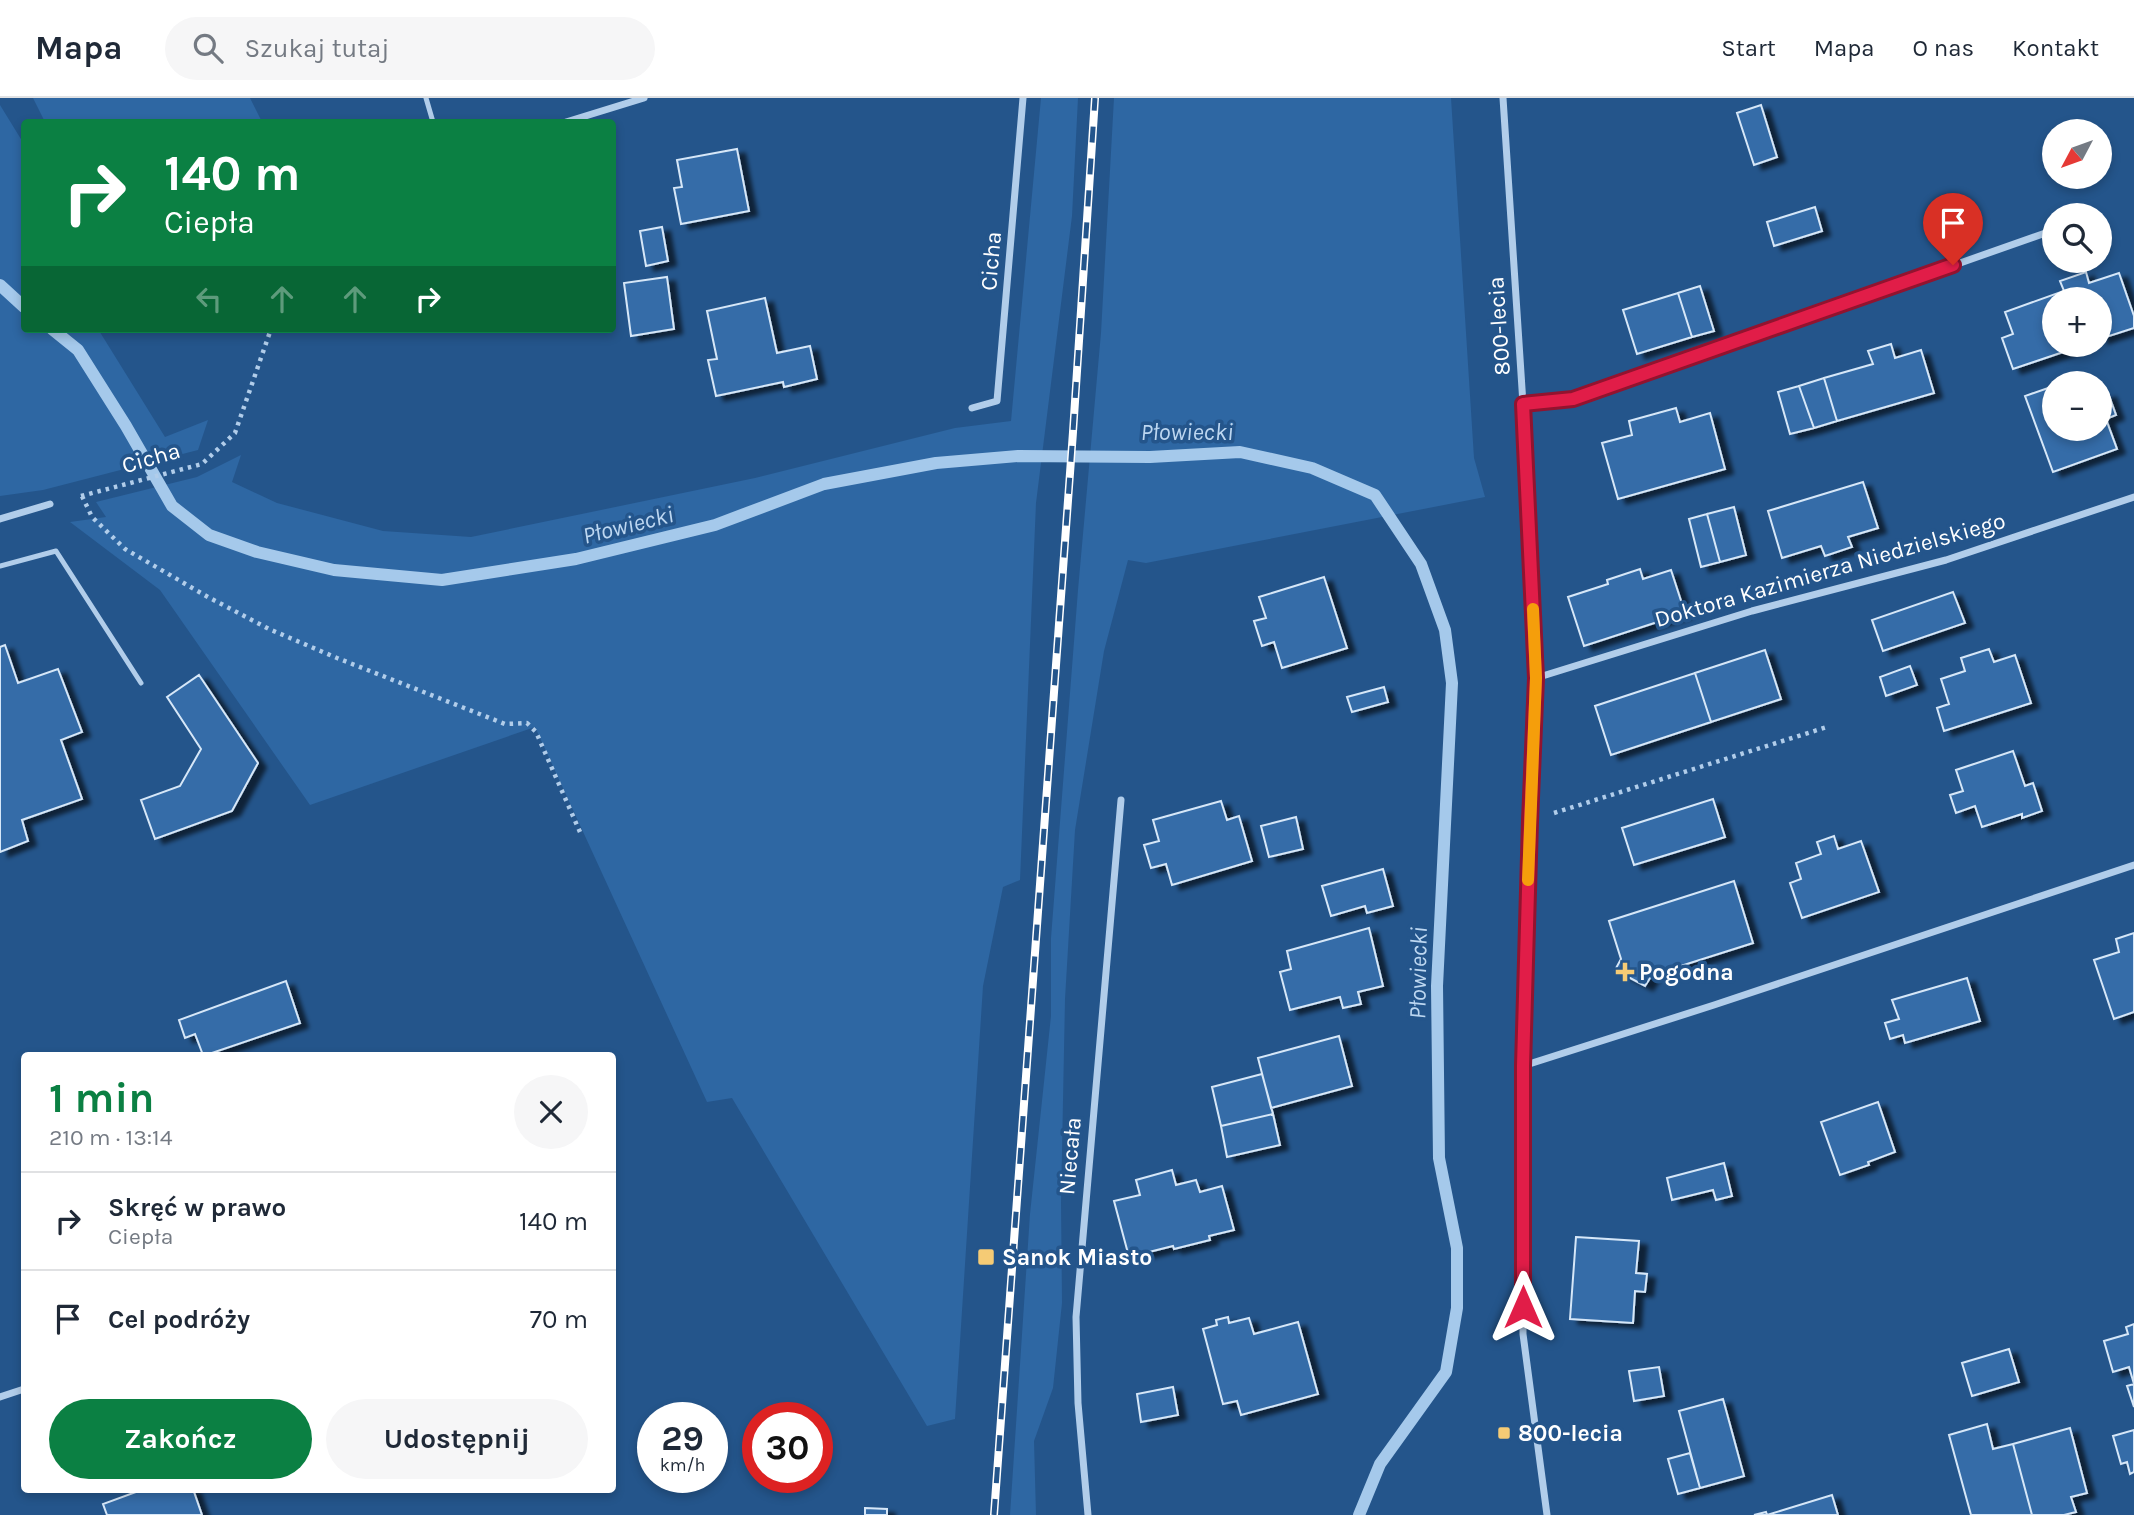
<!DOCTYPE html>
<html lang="pl">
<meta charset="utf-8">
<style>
:root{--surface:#fff;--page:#f6f6f7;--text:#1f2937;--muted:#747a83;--line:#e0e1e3;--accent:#0b8043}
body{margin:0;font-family:Karla,sans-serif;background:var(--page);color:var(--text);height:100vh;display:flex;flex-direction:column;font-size:26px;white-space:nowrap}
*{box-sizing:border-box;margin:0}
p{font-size:23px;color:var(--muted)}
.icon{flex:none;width:38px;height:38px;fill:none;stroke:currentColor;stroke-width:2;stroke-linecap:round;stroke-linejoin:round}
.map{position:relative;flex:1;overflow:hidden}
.sheet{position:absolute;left:21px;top:954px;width:595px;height:441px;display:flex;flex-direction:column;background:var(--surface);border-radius:7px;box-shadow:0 4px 10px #0003}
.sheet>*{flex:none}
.guide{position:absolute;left:21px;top:21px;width:595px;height:214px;border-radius:7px;box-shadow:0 4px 10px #0003;background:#0b8043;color:#fff;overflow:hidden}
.needle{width:46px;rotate:229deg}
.controls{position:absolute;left:2042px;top:21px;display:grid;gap:14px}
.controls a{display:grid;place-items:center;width:70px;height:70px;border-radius:50%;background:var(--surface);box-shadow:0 4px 10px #0003;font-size:35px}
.speed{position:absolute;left:637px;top:1304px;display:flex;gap:14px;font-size:35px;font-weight:700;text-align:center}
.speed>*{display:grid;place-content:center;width:91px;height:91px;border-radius:50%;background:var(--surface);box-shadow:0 4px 10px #0003;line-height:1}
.speed small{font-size:18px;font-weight:400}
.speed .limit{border:10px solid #d22;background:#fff;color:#111}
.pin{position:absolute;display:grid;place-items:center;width:60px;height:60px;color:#fff;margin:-72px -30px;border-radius:50% 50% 50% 0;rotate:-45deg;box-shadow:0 0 7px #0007}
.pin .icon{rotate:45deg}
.me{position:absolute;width:77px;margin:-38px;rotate:0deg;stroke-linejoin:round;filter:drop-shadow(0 0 5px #0008)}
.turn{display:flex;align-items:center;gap:24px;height:147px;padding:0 28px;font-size:32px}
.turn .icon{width:91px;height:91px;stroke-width:2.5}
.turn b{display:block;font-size:49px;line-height:60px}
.lanes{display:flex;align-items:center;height:66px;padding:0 28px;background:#0003;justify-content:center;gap:35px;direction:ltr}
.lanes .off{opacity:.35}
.round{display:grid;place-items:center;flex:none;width:74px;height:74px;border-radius:37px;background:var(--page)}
.head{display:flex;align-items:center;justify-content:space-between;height:119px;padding:0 28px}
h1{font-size:42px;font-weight:700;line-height:52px;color:var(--accent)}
.action{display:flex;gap:14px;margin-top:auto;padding:14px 28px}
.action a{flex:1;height:80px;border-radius:42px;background:var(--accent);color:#fff;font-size:28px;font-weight:700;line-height:80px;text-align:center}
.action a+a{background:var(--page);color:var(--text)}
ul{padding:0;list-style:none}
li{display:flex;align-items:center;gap:21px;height:98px;padding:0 28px;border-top:2px solid var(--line)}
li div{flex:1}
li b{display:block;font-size:26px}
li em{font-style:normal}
header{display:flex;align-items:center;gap:42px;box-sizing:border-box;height:98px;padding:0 35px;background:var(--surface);border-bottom:2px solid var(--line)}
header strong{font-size:33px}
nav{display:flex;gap:38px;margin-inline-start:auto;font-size:24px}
.search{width:490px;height:63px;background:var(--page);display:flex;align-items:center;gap:18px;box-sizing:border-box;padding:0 24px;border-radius:38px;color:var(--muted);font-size:26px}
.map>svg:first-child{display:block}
</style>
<header>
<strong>Mapa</strong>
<div class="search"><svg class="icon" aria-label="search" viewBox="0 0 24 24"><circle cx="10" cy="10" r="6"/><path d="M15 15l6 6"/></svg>Szukaj tutaj</div>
<nav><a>Start</a><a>Mapa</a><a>O nas</a><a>Kontakt</a></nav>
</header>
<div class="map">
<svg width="2134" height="1417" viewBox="0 0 2134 1417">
<defs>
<filter id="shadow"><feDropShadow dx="8" dy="4.5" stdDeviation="2" flood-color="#0009"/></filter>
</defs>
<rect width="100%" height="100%" fill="#24558b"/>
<path fill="#2e67a3" d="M 33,0 L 250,0 L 262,24 L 45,24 Z
M 1041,0 L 1078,0 L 1072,118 L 1036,405 L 1020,782 L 1003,789 L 983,888 L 955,1321 L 927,1328 L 732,1000 L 707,1004 L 535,629 L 310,707 L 160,492 L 70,424 L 106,419 L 96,404 L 197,379 L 241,357 L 232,384 L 277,405 L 383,433 L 471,439 L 755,380 L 955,330 L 1011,323 Z
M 1114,0 L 1451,0 L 1474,360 L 1485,399 L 1146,465 L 1128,462 L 1104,553 L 1075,732 L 1065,901 L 1061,1104 L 1062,1205 L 1053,1290 L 1034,1343 L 1036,1417 L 1010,1417 L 1030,1116 L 1051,918 L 1051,840 L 1078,492 L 1101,235 Z
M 0,7 L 24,46 L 24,231 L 98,231 L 165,339 L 208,322 L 198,352 L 43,392 L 0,398 Z"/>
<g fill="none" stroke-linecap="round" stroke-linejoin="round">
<path stroke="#a5c9eb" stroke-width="12" d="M 0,187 L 24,209
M 52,231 L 78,252 L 126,328 L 172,408 L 209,437 L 257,454 L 334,472 L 442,482 L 576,461 L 715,427 L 824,386 L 936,365 L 1018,358 L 1150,359 L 1240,354 L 1312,370 L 1375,397 L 1421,466 L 1445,532 L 1452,585 L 1437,888 L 1439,1060 L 1457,1150 L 1457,1210 L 1446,1274 L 1380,1366 L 1359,1417"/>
</g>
<path fill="#346ca8" stroke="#d6e7f8" stroke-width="2" filter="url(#shadow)" d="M 1761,7 L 1777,59 L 1754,67 L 1737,15 Z
M 737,51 L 749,113 L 681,126 L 674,90 L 682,89 L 677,62 Z
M 1815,109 L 1822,133 L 1774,148 L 1767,124 Z
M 662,129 L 668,163 L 646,168 L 640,133 Z
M 2086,174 L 2089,185 L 2119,175 L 2134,218 L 2134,230 L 2100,241 L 2100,201 L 2054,201 L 2054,247 L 2084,247 L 2013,271 L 2002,240 L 2013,236 L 2005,214 L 2064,193 L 2060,183 Z
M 667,179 L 674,231 L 631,238 L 624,185 Z
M 1700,188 L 1714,233 L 1692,239 L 1678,195 Z
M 1678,195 L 1692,239 L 1637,256 L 1623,212 Z
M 765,200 L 777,255 L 810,248 L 817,281 L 784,289 L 783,284 L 716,298 L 708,262 L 717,261 L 707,213 Z
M 1891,246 L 1895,260 L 1921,252 L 1934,295 L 1837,323 L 1824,280 L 1873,266 L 1868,253 Z
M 1824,280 L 1837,323 L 1814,330 L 1799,288 Z
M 1799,288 L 1814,330 L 1790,336 L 1778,294 Z
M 2054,288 L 2054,331 L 2100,331 L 2100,298 L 2108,295 L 2116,317 L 2106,321 L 2117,351 L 2053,374 L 2025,298 Z
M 1676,310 L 1680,324 L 1710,315 L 1725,371 L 1618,401 L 1602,345 L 1632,337 L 1629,323 Z
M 1863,384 L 1878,430 L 1848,439 L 1852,449 L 1825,458 L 1821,448 L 1782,460 L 1768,413 Z
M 1734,409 L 1746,457 L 1720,464 L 1707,416 Z
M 1707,416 L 1720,464 L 1701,469 L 1689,421 Z
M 1640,471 L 1643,481 L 1671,472 L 1685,515 L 1584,548 L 1568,499 L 1608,486 L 1607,482 Z
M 1324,479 L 1347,550 L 1282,570 L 1274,544 L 1262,548 L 1254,523 L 1266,520 L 1259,499 Z
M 1953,494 L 1965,525 L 1883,553 L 1872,522 Z
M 5,547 L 18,585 L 58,571 L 82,634 L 61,642 L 82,701 L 22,722 L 28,743 L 0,754 L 0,549 Z
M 1989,551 L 1994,564 L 2015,557 L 2031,605 L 1944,633 L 1937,610 L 1949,606 L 1941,581 L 1965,573 L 1961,560 Z
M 1765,552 L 1781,601 L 1711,624 L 1695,575 Z
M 1910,568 L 1917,587 L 1886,598 L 1880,579 Z
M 1695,575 L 1711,624 L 1611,657 L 1595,608 Z
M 199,577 L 258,665 L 232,713 L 155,741 L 141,702 L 180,688 L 201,651 L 167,599 Z
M 1384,589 L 1388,604 L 1352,614 L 1347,599 Z
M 2013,653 L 2025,688 L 2033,685 L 2042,713 L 2022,720 L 2022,716 L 1982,729 L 1975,708 L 1956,715 L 1950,697 L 1963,693 L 1956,672 Z
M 1713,701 L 1725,739 L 1634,767 L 1622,730 Z
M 1221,703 L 1227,722 L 1239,718 L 1252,763 L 1172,787 L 1166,766 L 1151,770 L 1144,747 L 1159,743 L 1153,722 Z
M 1296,719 L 1303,751 L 1269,759 L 1261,728 Z
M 1834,738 L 1838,751 L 1861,743 L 1879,794 L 1802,820 L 1790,785 L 1801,781 L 1796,765 L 1821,756 L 1817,744 Z
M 1383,771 L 1393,808 L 1367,815 L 1365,808 L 1331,818 L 1322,788 Z
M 1734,783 L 1753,845 L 1652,877 L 1645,888 L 1615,872 L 1621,861 L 1609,823 Z
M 1369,830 L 1383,888 L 1358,894 L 1361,906 L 1343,910 L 1340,899 L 1290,912 L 1280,874 L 1291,871 L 1287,853 Z
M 2134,835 L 2134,914 L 2114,921 L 2094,862 L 2119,854 L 2116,841 Z
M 1967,880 L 1980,923 L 1905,945 L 1903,937 L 1890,941 L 1885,925 L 1899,921 L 1892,902 Z
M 286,883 L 300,925 L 206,957 L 203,957 L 195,936 L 185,940 L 179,922 Z
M 1339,938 L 1352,988 L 1271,1010 L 1258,960 Z
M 1262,976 L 1273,1016 L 1221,1028 L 1212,989 Z
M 1878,1004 L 1895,1054 L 1868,1064 L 1869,1067 L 1840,1077 L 1821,1024 Z
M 1273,1016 L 1280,1047 L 1227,1059 L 1221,1028 Z
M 1724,1065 L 1732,1098 L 1716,1102 L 1713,1092 L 1672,1102 L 1667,1080 Z
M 1172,1072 L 1176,1087 L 1196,1082 L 1200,1094 L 1222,1088 L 1234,1132 L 1209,1138 L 1210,1142 L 1174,1151 L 1173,1148 L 1129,1159 L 1114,1103 L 1140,1097 L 1136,1082 Z
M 1576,1139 L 1639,1143 L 1636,1175 L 1647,1176 L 1645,1194 L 1635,1193 L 1633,1225 L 1570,1221 Z
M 1228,1219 L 1229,1225 L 1249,1220 L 1254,1236 L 1298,1224 L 1318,1296 L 1241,1317 L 1237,1303 L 1223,1306 L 1203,1231 L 1217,1227 L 1216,1222 Z
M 2134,1226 L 2134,1309 L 2127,1288 L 2134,1286 L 2129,1269 L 2113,1274 L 2104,1243 L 2128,1236 L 2126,1229 Z
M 2009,1251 L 2019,1284 L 1972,1298 L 1962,1265 Z
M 1659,1269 L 1664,1298 L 1634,1303 L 1629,1273 Z
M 1173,1289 L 1178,1317 L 1141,1324 L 1137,1296 Z
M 1723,1301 L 1744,1378 L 1700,1390 L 1679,1313 Z
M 1987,1326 L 1993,1351 L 2013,1346 L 2032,1417 L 1971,1417 L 1949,1337 Z
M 2070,1330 L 2087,1395 L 2071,1399 L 2076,1414 L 2064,1417 L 2032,1417 L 2013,1346 Z
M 2134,1332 L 2134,1374 L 2130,1376 L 2127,1364 L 2121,1366 L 2113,1338 Z
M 1690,1355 L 1700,1390 L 1678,1396 L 1668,1361 Z
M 144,1391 L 193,1391 L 202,1417 L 107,1417 L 103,1406 Z
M 1832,1397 L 1838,1417 L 1754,1417 L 1766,1414 L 1767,1417 Z
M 865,1410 L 887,1411 L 887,1417 L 865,1417 Z"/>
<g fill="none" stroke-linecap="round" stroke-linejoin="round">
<path stroke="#b1cdea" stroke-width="4.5" stroke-dasharray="3.5 5" stroke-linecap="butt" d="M 81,398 L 202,366 L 235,335 L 271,231
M 82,398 L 92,419 L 125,451 L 208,499 L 269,531 L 337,560 L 505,626 L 527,625 L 536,634 L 580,734
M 1554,715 L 1827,629"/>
<path stroke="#b1cdea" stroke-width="5" d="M 426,0 L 433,24
M 0,468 L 56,453 L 141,585"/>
<path stroke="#b1cdea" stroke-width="7" d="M 1503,0 L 1523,306 L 1536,580 L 1530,723 L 1523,968 L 1523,1236 L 1547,1417
M 566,24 L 644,0
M 1523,306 L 1573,301 L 2054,132
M 972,310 L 997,303 L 1023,0
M 0,421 L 50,406
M 1536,580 L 1752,513 L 1946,462 L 2134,399
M 1523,968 L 1714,907 L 2134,767
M 0,1299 L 24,1291
M 1088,1417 L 1078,1305 L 1076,1219 L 1121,702"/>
<defs>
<path id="rail" d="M 994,1417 L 1073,334 L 1095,0"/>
</defs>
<use href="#rail" stroke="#fff" stroke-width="8"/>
<use href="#rail" stroke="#24558b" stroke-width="5" stroke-dasharray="16" stroke-linecap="butt"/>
</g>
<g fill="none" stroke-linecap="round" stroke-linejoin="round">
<defs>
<path id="route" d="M 1523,1209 L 1523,968 L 1530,723 L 1536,580 L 1523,306 L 1573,301 L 1953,167"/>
</defs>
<use href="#route" stroke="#92132f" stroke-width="18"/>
<use href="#route" stroke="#e11d48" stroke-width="12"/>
<path stroke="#f59e0b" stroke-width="12" d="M 1528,782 L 1536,580 L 1533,511"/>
</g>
<g fill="#f5cb75" stroke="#24558b" stroke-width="2.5">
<path d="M1621.5 863.5h7v7h7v7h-7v7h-7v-7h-7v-7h7z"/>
<rect x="977" y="1150" width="18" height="18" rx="3.5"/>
<rect x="1497" y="1328" width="14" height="14" rx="3.5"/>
</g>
<g text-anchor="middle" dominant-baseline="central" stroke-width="7" stroke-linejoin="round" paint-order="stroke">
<g font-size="23" fill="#fff" stroke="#24558b">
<text transform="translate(991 163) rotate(-85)">Cicha</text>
<text transform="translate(1499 228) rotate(-94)">800-lecia</text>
<text transform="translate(151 360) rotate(-16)">Cicha</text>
<text transform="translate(1830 472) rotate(-16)">Doktora Kazimierza Niedzielskiego</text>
<text transform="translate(1070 1058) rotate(-85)">Niecała</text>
</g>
<g font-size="23" font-weight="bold" fill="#fff" stroke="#24558b" text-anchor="start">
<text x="1639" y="874">Pogodna</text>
<text x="1002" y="1159">Sanok Miasto</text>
<text x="1518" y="1335">800-lecia</text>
</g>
<g font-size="24" font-style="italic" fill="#bdd7f1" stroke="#24558b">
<text x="1187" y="334">Płowiecki</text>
<text transform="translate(628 427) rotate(-14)">Płowiecki</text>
<text transform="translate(1418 875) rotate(-89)">Płowiecki</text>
</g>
</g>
</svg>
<div class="controls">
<a><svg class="needle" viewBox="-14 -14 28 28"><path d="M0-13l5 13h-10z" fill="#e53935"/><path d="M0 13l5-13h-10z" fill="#747a83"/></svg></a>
<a><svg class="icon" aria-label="search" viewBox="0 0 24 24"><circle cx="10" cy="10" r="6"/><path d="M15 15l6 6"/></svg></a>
<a>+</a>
<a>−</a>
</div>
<div class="speed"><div>29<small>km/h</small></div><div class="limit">30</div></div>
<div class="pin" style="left:1953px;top:167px;background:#d93025"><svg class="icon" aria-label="arrive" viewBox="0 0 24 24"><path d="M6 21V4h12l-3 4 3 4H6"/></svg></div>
<svg class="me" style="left:1523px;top:1209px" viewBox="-20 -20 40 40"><path d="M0-17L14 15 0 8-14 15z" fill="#e11d48" stroke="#fff" stroke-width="4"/></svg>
<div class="guide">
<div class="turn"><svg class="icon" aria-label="right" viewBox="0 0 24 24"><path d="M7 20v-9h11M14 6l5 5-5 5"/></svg><div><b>140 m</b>Ciepła</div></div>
<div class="lanes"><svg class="icon off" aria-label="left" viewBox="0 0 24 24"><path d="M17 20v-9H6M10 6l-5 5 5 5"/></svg><svg class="icon off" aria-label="ahead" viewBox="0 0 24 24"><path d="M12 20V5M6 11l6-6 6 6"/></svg><svg class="icon off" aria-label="ahead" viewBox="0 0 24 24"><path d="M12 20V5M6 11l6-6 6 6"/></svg><svg class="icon" aria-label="right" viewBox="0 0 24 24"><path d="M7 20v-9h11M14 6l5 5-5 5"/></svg></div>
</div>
<section class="sheet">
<div class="head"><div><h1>1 min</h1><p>210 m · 13:14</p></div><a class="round"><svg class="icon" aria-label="close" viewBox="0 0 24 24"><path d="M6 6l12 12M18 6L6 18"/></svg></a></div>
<ul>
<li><svg class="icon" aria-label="right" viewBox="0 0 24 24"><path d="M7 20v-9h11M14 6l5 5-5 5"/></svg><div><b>Skręć w prawo</b><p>Ciepła</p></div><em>140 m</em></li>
<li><svg class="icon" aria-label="arrive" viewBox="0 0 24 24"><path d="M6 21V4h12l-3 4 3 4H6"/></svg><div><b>Cel podróży</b></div><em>70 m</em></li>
</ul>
<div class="action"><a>Zakończ</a><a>Udostępnij</a></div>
</section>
</div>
